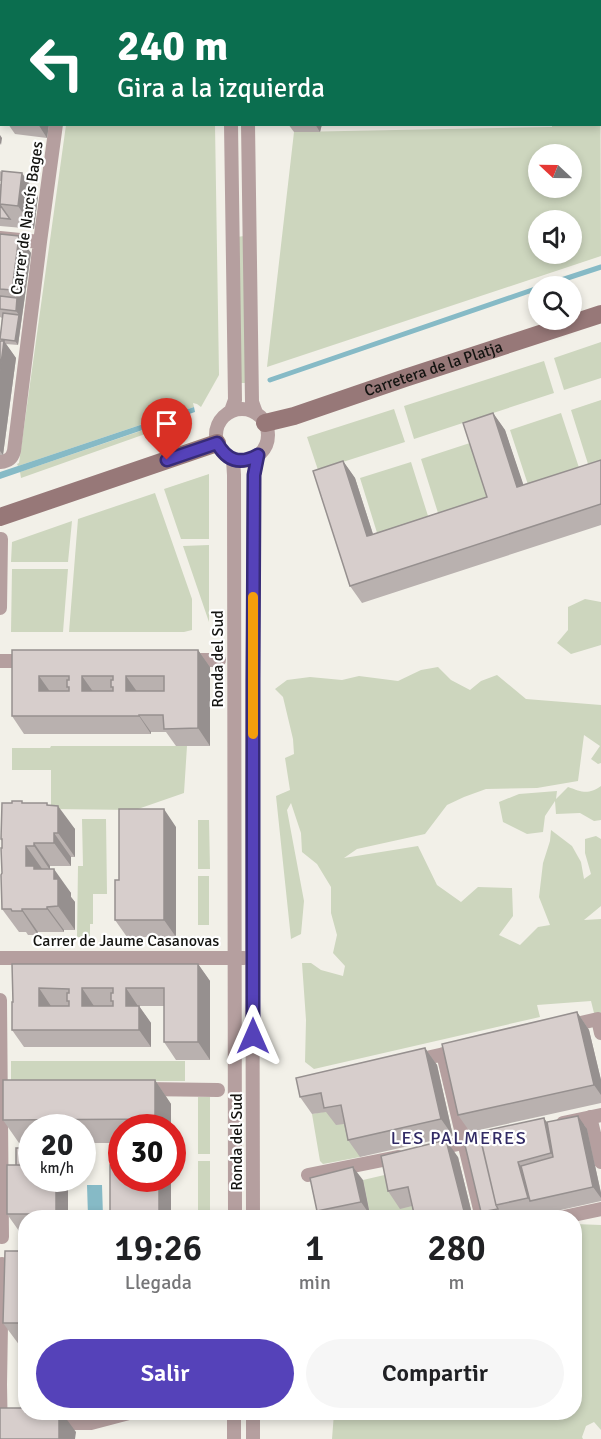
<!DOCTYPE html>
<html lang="es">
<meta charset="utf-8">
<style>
:root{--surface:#fff;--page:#f6f6f6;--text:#202124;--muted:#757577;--accent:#5542b9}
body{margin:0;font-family:Signika,sans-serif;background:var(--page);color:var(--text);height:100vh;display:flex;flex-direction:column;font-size:22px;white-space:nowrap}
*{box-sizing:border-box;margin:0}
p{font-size:20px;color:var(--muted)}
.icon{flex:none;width:33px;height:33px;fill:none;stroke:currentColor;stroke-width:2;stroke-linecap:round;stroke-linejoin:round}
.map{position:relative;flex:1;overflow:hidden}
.panel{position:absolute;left:18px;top:1210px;width:564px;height:210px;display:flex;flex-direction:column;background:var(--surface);border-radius:24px;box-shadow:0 3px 9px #0003}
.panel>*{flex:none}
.hud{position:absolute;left:0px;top:0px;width:602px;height:126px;box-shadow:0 3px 9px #0003;background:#0b6e4f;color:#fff;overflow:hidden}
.needle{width:39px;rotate:292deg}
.fabs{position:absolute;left:528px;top:144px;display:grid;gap:12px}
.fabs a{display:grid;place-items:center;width:54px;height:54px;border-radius:50%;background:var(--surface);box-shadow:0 3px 9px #0003;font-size:30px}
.speed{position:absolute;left:18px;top:1114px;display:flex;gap:12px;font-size:30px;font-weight:700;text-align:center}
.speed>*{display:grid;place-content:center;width:78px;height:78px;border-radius:50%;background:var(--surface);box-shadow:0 3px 9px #0003;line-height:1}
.speed small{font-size:15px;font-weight:400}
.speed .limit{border:9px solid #d22;background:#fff;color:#111}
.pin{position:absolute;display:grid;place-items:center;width:51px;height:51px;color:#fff;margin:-62px -26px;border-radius:50% 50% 50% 0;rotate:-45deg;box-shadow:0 0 6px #0007}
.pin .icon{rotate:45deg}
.me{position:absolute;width:66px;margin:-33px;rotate:0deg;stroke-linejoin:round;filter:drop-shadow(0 0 4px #0008)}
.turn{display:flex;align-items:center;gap:21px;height:126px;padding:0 18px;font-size:27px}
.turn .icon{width:78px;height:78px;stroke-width:2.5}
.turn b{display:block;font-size:42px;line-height:51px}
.eta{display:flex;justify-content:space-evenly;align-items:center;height:102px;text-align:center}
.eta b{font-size:36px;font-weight:600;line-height:42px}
.primary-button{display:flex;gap:12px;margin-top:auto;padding:12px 18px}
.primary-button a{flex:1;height:69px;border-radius:36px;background:var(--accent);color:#fff;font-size:24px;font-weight:600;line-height:69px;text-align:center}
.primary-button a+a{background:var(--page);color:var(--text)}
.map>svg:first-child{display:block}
</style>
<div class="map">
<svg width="601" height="1439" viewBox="0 0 601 1439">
<rect width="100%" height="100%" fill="#f2f0e8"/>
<path fill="#cdd6be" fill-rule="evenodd" d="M 600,28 L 601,256 L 267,367 L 294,132 L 552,127 L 552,125 L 600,124 ZM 538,154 L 572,154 L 572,188 L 538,188 ZM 538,220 L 572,220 L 572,254 L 538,254 Z
M 66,125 L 215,125 L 219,375 L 201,407 L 197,404 L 193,403 L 194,407 L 170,415 L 168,411 L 160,414 L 161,418 L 18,466 L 17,464 L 19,463 Z
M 244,236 L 246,383 L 239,383 L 237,237 Z
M 601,342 L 601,378 L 564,390 L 554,358 Z
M 544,361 L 554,393 L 414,439 L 404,406 Z
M 601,400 L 601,481 L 594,483 L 571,410 Z
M 394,409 L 405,442 L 318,470 L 307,437 Z
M 561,413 L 585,486 L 534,503 L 510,430 Z
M 164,423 L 165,427 L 21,478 L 20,472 Z
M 476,441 L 499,514 L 444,532 L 421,459 Z
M 411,462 L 434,535 L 383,552 L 360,478 Z
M 209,474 L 209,539 L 181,539 L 164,489 Z
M 155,493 L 192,599 L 192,630 L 184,632 L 69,632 L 78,519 Z
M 72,521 L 68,562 L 11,562 L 12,542 Z
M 209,545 L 209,622 L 183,546 Z
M 12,569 L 68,569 L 63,632 L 11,632 Z
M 585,599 L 601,602 L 601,645 L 571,654 L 557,643 L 568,630 L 568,607 Z
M 438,667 L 451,680 L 470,690 L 481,681 L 497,675 L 526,699 L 601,705 L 601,763 L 598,764 L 591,759 L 600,746 L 584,735 L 578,781 L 537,788 L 486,789 L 464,797 L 447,805 L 425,834 L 357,849 L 344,858 L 418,846 L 437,885 L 461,902 L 478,887 L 512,888 L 513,916 L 499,935 L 520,945 L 538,927 L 550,925 L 539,897 L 543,863 L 550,841 L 551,830 L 572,846 L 581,862 L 584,879 L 591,874 L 585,853 L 585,839 L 596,836 L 601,839 L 601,906 L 584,920 L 601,919 L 601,1041 L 591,1001 L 537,1005 L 540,1017 L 314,1069 L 305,1062 L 306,1020 L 302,963 L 311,963 L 321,970 L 343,976 L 345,966 L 333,953 L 337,935 L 331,913 L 331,887 L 317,864 L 302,852 L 301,833 L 291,803 L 287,810 L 304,901 L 301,934 L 291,939 L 276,796 L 290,790 L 285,758 L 294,754 L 293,739 L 283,697 L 275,689 L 287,680 L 310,677 L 342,680 L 359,676 L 398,681 L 421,670 Z
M 51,746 L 187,746 L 184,793 L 135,810 L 51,809 L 51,770 L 12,770 L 12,748 L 50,748 Z
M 601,786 L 601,820 L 594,821 L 580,813 L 556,814 L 555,801 L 545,816 L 543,832 L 527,834 L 503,822 L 499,802 L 519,794 L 557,791 L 556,799 L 568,787 C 582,792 588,795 601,786 Z
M 82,819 L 106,819 L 107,894 L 93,894 L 93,924 L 90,924 L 90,937 L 77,937 L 78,866 L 83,866 Z
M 198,820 L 209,820 L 210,869 L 198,869 Z
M 198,876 L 209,876 L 209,925 L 198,925 Z
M 11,1061 L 185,1061 L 185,1081 L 11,1081 Z
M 198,1097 L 210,1097 L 210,1154 L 198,1154 Z
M 333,1110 L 353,1122 L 360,1157 L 323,1164 L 320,1161 L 312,1114 Z
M 198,1161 L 210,1161 L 210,1218 L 198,1218 Z
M 393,1173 L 420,1204 L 423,1218 L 357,1218 L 370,1215 L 363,1180 Z
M 575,1224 L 601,1225 L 601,1430 L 594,1422 L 586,1426 L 582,1437 L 583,1439 L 332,1439 L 334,1413 L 574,1413 Z"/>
<path fill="#86bac6" d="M 194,407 L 195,412 L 0,479 L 0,472 Z
M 87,1185 L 102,1185 L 103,1216 L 88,1216 Z"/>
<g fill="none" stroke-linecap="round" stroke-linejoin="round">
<path stroke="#86bac6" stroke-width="5" d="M 543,286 L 601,267
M 270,380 L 538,288"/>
<path stroke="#b59f9f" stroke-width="14" d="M 229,0 L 229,2
M 246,0 L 246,2
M 73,2 L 73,0
M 231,124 L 235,400 L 231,411
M 248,124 L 252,402 L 256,413
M 0,238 L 40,242
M216 435a26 26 0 1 1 52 0a26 26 0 1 1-52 0Z
M 233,459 L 234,475 L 235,1218
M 0,462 C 9,461 12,458 14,451 L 40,242 L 56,124
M 0,608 L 1,539
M 188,660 L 219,660
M 0,661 L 28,661
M 0,958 L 244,958
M 0,1000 L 2,1237
M 568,1026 L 598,1019 L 601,1033
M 443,1054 L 482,1218
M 413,1061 L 462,1050
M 143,1089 L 218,1090
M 590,1117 L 601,1162
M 563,1123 L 601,1115
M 434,1149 L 483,1139
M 308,1175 L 398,1157
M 253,1218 L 252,794 L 254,475 L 258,455
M 559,1218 L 601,1209
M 253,1413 L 253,1439
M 51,1423 L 91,1423 L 129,1413
M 1,1439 L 0,1385 L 2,1264
M 234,1439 L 234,1413"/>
<g stroke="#977878" stroke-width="18">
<path id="s1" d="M 265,423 L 294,416 L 405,378 L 601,314"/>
<path d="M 0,517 L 217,443"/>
</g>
</g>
<path fill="#b9b1af" d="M 88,0 L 108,0 L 108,2 Z
M 0,44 L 2,44 L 2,73 L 0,73 Z
M 0,88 L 2,88 L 2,101 L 0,101 Z
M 8,124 L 49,124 L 47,138 L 15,134 Z
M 288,124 L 322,124 L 320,132 L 294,132 Z
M 0,171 L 38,196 L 34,229 L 0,226 L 0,184 L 1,184 L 2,181 L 0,181 Z
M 0,234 L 19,236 L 31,253 L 18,345 L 6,344 L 16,358 L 3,455 L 0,455 L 0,341 L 1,341 L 0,339 L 2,318 L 0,317 Z
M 493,413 L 505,430 L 523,485 L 601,460 L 601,525 L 362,603 L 350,586 L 343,461 L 355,478 L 373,534 L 487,497 Z
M 12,650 L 198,650 L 210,667 L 210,746 L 176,746 L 166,732 L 151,732 L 151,734 L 24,734 L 12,716 Z
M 23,803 L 49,805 L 75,829 L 75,857 L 71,857 L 71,866 L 50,866 L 50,869 L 71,893 L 71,897 L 75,902 L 75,930 L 64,930 L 64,932 L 38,932 L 38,935 L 28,935 L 26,932 L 19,932 L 2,909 L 2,841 L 1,839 Z
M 176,827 L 176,937 L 127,937 L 115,920 L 119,880 Z
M 12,964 L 198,964 L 210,981 L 210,1060 L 176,1060 L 164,1042 L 164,1006 L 138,1006 L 139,1006 L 151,1023 L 151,1047 L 24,1047 L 12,1030 L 13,1002 Z
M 577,1012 L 589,1030 L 601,1080 L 601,1103 L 470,1132 L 458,1115 Z
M 425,1048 L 437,1065 L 453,1136 L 360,1157 L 348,1140 L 344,1124 L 336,1125 L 326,1112 L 312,1114 L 300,1097 Z
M 155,1080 L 171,1104 L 171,1128 L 122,1128 L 122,1143 L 82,1143 L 82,1128 L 32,1128 L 32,1143 L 19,1143 L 3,1120 Z
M 547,1122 L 587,1129 L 601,1193 L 601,1201 L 525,1218 L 485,1218 L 481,1212 Z
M 28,1153 L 28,1165 L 32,1179 L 66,1179 L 68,1182 L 68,1218 L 26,1218 L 26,1231 L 19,1231 L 7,1214 L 16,1165 Z
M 458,1157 L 473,1218 L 415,1218 L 412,1206 L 400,1209 L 388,1191 Z
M 122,1179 L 169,1179 L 171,1182 L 171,1218 L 113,1218 L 110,1214 Z
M 363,1180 L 370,1215 L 357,1218 L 321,1218 L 317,1211 Z
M 26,1251 L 26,1346 L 20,1346 L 3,1323 Z"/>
<path fill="#96908f" d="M 51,0 L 66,0 L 66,2 L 51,2 Z
M 38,124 L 49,124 L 47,138 Z
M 315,124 L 322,124 L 320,132 Z
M 0,135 L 2,138 L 1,145 L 0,143 Z
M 22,173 L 38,196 L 34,229 L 18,206 Z
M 19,236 L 31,253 L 18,345 L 15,341 L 19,315 L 16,311 L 17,298 L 12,290 Z
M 4,341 L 16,358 L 3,455 L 0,451 L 0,371 Z
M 493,413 L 505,430 L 530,504 L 517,487 Z
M 343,461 L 355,478 L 379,553 L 367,536 Z
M 198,650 L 210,667 L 210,746 L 198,728 Z
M 39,676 L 51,693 L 39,691 Z
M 82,676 L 94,693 L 82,691 Z
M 126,676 L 138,693 L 126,691 Z
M 139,715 L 151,732 L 151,734 L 139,716 Z
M 47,803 L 58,819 L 58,806 L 75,829 L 75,857 L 58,833 Z
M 164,809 L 176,827 L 176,937 L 164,920 Z
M 54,833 L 71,857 L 71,866 L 54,843 Z
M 34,843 L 50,866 L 50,870 L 34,846 Z
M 26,846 L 43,870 L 43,878 L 26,866 Z
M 54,869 L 71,893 L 71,897 L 75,902 L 75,930 L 58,906 L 54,879 Z
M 47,907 L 64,930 L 64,932 L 47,909 Z
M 22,909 L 38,932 L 38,935 L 22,911 Z
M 198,964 L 210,981 L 210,1060 L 198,1042 Z
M 39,988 L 51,1006 L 39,1006 Z
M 82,988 L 94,1006 L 82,1006 Z
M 126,988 L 138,1006 L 126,1006 Z
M 139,1006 L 151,1023 L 151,1047 L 139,1030 Z
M 577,1012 L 589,1030 L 601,1080 L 601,1095 L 594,1085 Z
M 425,1048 L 437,1065 L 453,1136 L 441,1119 Z
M 155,1080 L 171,1104 L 171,1128 L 161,1128 L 155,1119 Z
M 578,1116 L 587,1129 L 601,1193 L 601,1198 L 593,1187 Z
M 544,1118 L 556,1136 L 563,1171 L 551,1153 Z
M 446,1140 L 458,1157 L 473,1218 L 468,1218 L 464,1211 Z
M 25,1148 L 28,1153 L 28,1172 L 25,1167 Z
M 518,1162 L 530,1180 L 530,1201 L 528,1198 Z
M 353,1167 L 363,1180 L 370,1215 L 361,1202 Z
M 56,1179 L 66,1179 L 68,1182 L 68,1218 L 59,1218 L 56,1214 Z
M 159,1179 L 169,1179 L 171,1182 L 171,1218 L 162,1218 L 159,1214 Z
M 59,1413 L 62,1413 L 76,1432 L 75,1439 L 59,1439 Z"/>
<path fill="#d7cecc" stroke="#96908f" stroke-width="1.5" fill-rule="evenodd" d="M 19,0 L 51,0 L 51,2 L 19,2 Z
M 0,44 L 2,44 L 2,53 L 0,52 Z
M 0,52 L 2,53 L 2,64 L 0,64 Z
M 2,171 L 22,173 L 18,206 L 0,204 Z
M 0,205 L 10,219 L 0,218 Z
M 0,234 L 19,236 L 12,290 L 0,289 Z
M 0,296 L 17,298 L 16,311 L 0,309 Z
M 3,313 L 19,315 L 15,341 L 0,339 Z
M 0,341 L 4,341 L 0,371 Z
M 493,413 L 517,487 L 601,460 L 601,504 L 350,586 L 313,471 L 343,461 L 367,536 L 371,535 L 487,497 L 463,423 Z
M 12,650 L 198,650 L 198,728 L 164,729 L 163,715 L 139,715 L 139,716 L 12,716 ZM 39,676 L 69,676 L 69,680 L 67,680 L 67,687 L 69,687 L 69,691 L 39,691 ZM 82,676 L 113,676 L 113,680 L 111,680 L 111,687 L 113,687 L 113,691 L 82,691 ZM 126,676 L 164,676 L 164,691 L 126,691 Z
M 12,801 L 22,801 L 22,803 L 47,803 L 47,805 L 58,806 L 58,833 L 54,833 L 54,843 L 34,843 L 34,846 L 26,846 L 26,866 L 34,866 L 34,869 L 54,869 L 54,879 L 58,879 L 58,906 L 47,907 L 47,909 L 22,909 L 22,911 L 12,911 L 11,909 L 2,909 L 1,875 L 2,873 L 1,848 L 2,848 L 2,839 L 1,839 L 2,803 L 12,803 Z
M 119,809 L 164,809 L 164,920 L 115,920 L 115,880 L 119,880 Z
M 12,964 L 198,964 L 198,1042 L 164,1042 L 164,988 L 126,988 L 126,1006 L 139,1006 L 139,1030 L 12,1030 L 12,1002 L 13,1002 ZM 39,988 L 69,989 L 69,993 L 67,993 L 67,1001 L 69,1001 L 69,1006 L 39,1006 ZM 82,988 L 113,988 L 113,993 L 111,993 L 111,1001 L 113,1001 L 113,1006 L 82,1006 Z
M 577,1012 L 594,1085 L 458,1115 L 442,1044 Z
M 425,1048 L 441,1119 L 348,1140 L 341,1105 L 324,1108 L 321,1093 L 300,1097 L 296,1078 Z
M 3,1080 L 155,1080 L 155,1119 L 3,1120 Z
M 578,1116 L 593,1187 L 530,1201 L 521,1166 L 553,1157 L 547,1122 Z
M 544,1118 L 551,1153 L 518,1162 L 528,1198 L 496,1205 L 479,1132 Z
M 480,1137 L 496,1205 L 498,1209 L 481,1212 L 464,1141 Z
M 446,1140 L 464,1211 L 434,1218 L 415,1218 L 408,1187 L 388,1191 L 381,1156 Z
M 16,1148 L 25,1148 L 25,1165 L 16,1165 Z
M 7,1165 L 32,1165 L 32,1179 L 56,1179 L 56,1214 L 7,1214 Z
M 110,1165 L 122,1165 L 122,1179 L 159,1179 L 159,1214 L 110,1214 Z
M 353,1167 L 361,1202 L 317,1211 L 310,1178 Z
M 5,1251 L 26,1251 L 26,1323 L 3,1323 Z
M 0,1408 L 26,1408 L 26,1413 L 59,1413 L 59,1439 L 0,1439 Z"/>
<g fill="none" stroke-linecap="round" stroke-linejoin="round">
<defs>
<path id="route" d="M 167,460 L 217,443 C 227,461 240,465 258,455 L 254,475 L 253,681 L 253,1036"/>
</defs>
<use href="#route" stroke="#372b78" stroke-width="15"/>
<use href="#route" stroke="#5542b9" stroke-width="10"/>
<path stroke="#f59e0b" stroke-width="10" d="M 253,734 L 253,597"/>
</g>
<g text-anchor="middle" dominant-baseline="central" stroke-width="4.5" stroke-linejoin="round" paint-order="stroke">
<g font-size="16" fill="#141411" stroke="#fff">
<text transform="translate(27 218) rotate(-82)">Carrer de Narcís Bages</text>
<text stroke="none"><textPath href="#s1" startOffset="177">Carretera de la Platja</textPath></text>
<text transform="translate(218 659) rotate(-90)">Ronda del Sud</text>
<text x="126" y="941">Carrer de Jaume Casanovas</text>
<text transform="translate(237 1142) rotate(-90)">Ronda del Sud</text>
</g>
<g font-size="18" letter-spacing="1.5" fill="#312a65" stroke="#fff">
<text x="459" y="1138">LES PALMERES</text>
</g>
</g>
</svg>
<div class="fabs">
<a><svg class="needle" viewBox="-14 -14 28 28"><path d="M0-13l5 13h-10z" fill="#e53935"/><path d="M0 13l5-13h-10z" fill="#757577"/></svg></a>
<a><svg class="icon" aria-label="sound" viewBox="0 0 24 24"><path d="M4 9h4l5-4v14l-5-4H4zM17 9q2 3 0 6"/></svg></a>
<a><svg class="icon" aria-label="search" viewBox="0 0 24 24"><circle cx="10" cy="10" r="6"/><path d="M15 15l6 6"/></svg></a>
</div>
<div class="speed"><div>20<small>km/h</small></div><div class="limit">30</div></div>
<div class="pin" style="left:167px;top:460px;background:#d93025"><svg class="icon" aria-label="arrive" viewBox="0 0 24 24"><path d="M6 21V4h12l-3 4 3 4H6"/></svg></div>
<svg class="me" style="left:253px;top:1036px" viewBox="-20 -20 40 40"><path d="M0-17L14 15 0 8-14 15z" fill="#5542b9" stroke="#fff" stroke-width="4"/></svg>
<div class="hud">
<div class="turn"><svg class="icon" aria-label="left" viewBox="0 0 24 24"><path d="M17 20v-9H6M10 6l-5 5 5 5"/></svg><div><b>240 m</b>Gira a la izquierda</div></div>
</div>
<section class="panel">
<div class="eta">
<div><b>19:26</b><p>Llegada</p></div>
<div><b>1</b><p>min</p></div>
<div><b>280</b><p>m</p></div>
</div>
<div class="primary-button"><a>Salir</a><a>Compartir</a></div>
</section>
</div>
